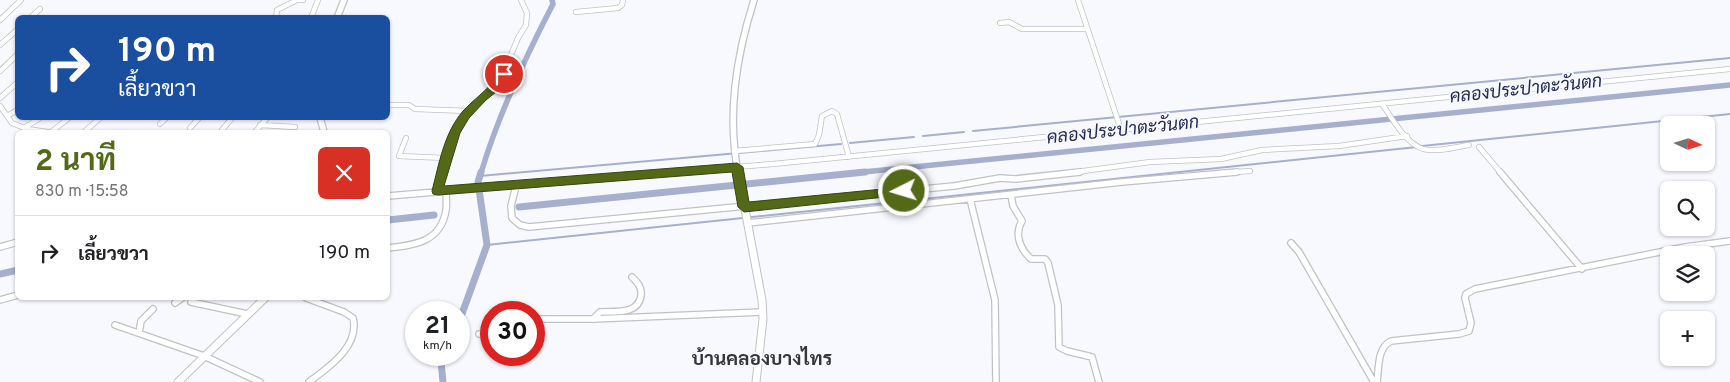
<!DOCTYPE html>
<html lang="th">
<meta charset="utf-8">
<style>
:root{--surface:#fff;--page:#f6f6f6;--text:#202124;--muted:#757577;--line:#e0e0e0;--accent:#546918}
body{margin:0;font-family:Overpass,Sarabun,sans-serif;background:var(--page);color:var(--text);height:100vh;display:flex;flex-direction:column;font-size:19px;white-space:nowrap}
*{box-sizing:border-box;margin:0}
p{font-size:16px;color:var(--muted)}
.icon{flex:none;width:28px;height:28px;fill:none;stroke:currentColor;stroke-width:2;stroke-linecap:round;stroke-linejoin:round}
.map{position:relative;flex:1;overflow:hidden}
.side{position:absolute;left:15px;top:130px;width:375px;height:170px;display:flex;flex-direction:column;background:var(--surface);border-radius:8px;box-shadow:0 1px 4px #0004}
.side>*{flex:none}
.guide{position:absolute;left:15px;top:15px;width:375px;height:105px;border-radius:8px;box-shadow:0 1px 4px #0004;background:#1a4fa0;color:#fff;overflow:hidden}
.needle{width:32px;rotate:94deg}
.buttons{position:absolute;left:1660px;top:116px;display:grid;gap:10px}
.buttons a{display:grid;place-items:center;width:55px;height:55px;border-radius:8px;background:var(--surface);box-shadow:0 1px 4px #0004;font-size:25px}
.speed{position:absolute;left:405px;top:301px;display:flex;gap:10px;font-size:25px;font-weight:700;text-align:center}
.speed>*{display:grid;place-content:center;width:65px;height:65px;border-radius:50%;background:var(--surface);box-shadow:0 1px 4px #0004;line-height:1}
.speed small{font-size:12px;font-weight:400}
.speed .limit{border:8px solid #d22;background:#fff;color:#111}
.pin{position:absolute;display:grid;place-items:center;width:42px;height:42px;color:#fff;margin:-21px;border:2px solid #fff;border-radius:50%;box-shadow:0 1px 5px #0007}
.me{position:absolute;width:55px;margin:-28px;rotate:265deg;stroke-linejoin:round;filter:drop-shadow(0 0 4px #0008)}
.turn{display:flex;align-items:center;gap:18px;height:105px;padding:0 20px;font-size:22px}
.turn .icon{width:65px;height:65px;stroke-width:2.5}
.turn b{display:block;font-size:35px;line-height:42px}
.round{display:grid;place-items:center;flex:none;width:52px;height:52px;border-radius:8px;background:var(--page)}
.overview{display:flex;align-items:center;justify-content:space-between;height:85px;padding:0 20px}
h1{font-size:30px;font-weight:700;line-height:38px;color:var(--accent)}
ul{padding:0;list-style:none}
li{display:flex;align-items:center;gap:15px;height:75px;padding:0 20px;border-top:1px solid var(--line)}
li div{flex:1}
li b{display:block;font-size:19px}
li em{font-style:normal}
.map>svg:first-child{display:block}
</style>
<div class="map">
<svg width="1730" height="382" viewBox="0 0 1730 382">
<rect width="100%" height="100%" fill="#f8f9fe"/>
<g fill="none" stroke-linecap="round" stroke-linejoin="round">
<path stroke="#a7afcf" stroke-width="2" d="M 973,131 L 1730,58
M 923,136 L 964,132
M 850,143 L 914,137
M 1422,146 L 1730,114
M 480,176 L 841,144
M 487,245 L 1417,147"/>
<path stroke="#a7afcf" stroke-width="5.5" d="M 481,173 C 498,115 525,58 553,4 L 552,0
M 853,173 L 1730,85"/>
<path stroke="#a7afcf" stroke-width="7" d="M 519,207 L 865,172
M 388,220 L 434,215
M 0,274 L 18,270
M 459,322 L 487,245 L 478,182 L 481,172
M 443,382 L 441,361 L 444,355"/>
<defs>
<path id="minor-far1" d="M 294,0 L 303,0
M 1078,0 L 1121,130
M 576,12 L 618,8 L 622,5 L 623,0
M 30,18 L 40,9
M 276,18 L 277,10 L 295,1
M 311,18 L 318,0
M 0,20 L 21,0
M 1000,23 L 1009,22 L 1022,29 L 1087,29
M 0,45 L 18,29
M 0,71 L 18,54
M 0,98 L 18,82
M 1382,104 C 1393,119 1408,149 1429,150 C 1442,151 1456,147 1469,145
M 388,105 L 409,105 L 415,109 L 469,111
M 0,106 L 12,123 L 27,129 L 48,132
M 7,116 L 18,110
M 160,124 L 166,118
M 260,125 L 295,127
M 24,128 L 40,118
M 190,128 L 199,118
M 222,130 L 232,118
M 51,132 L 69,118
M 84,132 L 100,118
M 255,132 L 267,118
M 406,138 L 399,156 L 446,158
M 1479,147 L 1501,173
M 734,151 L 815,144 L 819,135 L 822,116 L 832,111 L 837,114 L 849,157
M 442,173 L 454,133 L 465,115 L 483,97 L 498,86 L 518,38 L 526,25 L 527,13 L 521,0
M 660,173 L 773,164 L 1730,69
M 1068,173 L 1150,162 L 1221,159 L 1262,150 L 1339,146 L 1407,136
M 1222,173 L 1250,171"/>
<path id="minor" d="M 1500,172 L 1582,269
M 516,186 L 511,206 L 512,218 L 520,225 L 529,227 L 954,186 L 1000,178 L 1015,179 L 1080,172
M 437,191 L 442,172
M 1011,195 L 1013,206 L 1022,221 C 1014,234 1020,249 1031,259 L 1045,259 L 1048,263 L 1058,305 L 1059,347 L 1067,351 L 1092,357 L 1099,382
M 388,196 L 675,172
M 970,199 L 995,300 L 996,382
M 748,223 L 1122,182 L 1237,172
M 1291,243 L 1299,252 L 1374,382
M 0,247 L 18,242
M 388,248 C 415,245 441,242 446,210 C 447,204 446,197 446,190
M 306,298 L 344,312 L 353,318 C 360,346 329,367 309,382
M 0,300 L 18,295
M 191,302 L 247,314
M 175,303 L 182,298
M 534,319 L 593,319 L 762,312
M 593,319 L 600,312 C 615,311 639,315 641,295 C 642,287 637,282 632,277
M 115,325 L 204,356 L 260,382
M 139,333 L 141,321 L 153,309
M 479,334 L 491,333
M 1377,382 C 1379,368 1377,348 1391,341 L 1459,334 L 1469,331 L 1471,323 L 1465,298 L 1466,294 L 1475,289 L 1685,247 L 1730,241"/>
<path id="tertiary-far1" d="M 337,18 L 344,0
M 320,118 L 324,132
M 738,173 C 727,114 736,57 754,0"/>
<path id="tertiary" d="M 738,172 L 762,300 L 763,319 L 756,382
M 178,382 L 265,298"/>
</defs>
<use href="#minor-far1" stroke="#c1c2c7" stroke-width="6"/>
<use href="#minor" stroke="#c1c2c7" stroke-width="8"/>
<use href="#tertiary-far1" stroke="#c1c2c7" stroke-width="8"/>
<use href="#tertiary" stroke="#c1c2c7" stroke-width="9"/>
<use href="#minor-far1" stroke="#fff" stroke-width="4.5"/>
<use href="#minor" stroke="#fff" stroke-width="5.5"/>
<use href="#tertiary-far1" stroke="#fff" stroke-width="5.5"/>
<use href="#tertiary" stroke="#fff" stroke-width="7"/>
</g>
<path fill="#546918" stroke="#374410" d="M 504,71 L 509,74 L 501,88 L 486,100 L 469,118 L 460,133 L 444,186 L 737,163 L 743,167 L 749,202 L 904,187 L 910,191 L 904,195 L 744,212 L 738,207 L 732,172 L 438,195 L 433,194 L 432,191 C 439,164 444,133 463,111 C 476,97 491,88 500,72 Z"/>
<g text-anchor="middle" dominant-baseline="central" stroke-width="4" stroke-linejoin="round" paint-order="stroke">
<g font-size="18" font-style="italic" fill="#232a54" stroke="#f8f9fe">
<text transform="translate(1526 90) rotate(-6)">คลองประปาตะวันตก</text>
<text transform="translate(1123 131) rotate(-6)">คลองประปาตะวันตก</text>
</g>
<g font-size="19" font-weight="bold" fill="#353638" stroke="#f8f9fe">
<text x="762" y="360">บ้านคลองบางไทร</text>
</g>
</g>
</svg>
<div class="buttons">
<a><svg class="needle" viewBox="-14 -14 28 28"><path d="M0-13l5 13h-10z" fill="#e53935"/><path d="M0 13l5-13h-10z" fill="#757577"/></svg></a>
<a><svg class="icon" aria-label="search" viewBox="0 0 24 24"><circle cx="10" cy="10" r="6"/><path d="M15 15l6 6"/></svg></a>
<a><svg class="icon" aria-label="layers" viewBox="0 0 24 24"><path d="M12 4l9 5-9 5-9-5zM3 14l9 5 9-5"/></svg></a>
<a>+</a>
</div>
<div class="speed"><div>21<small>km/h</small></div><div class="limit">30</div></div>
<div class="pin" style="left:504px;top:74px;background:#d93025"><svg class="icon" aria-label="arrive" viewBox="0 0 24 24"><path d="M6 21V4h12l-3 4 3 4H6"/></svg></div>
<svg class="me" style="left:904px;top:191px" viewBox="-20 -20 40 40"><circle r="17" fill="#546918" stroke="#fff" stroke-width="3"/><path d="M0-11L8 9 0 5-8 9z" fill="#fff"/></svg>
<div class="guide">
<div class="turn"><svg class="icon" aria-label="right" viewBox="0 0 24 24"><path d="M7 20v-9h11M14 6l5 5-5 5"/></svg><div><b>190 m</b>เลี้ยวขวา</div></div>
</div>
<section class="side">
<div class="overview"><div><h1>2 นาที</h1><p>830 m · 15:58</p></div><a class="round" style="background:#d93025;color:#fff"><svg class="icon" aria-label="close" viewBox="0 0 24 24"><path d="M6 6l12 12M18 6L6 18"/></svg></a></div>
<ul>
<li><svg class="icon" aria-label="right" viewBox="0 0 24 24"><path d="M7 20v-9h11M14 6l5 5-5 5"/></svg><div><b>เลี้ยวขวา</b></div><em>190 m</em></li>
</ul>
</section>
</div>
